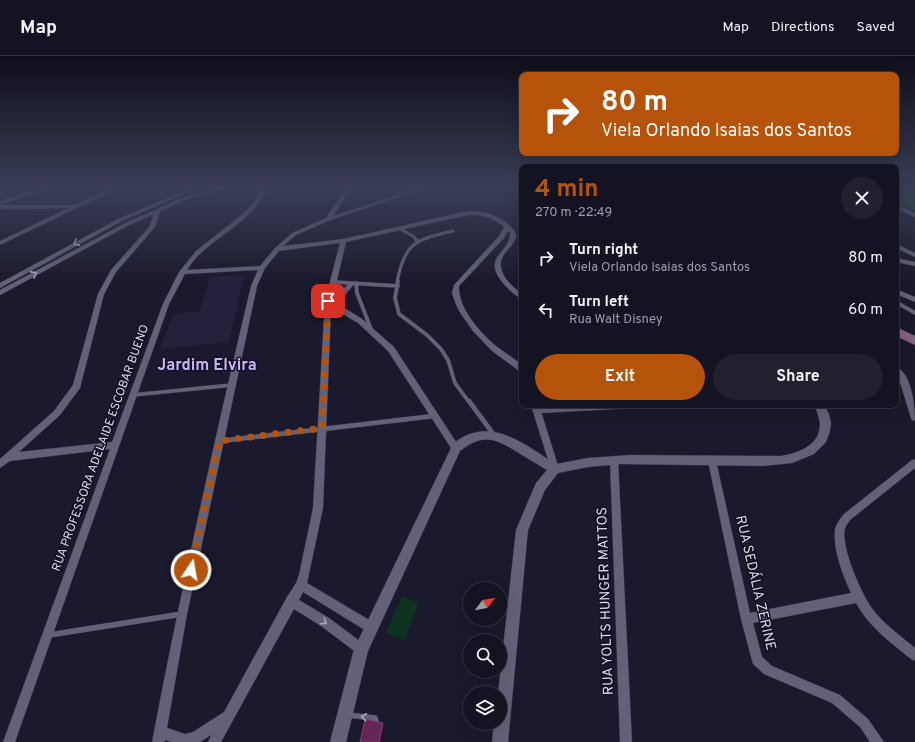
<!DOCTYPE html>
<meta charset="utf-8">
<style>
:root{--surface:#141322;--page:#21202f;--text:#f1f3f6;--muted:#9d9ea5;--line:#333240;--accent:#b45309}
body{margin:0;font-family:Overpass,sans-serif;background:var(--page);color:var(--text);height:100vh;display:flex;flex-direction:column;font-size:15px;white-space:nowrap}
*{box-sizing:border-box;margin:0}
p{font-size:13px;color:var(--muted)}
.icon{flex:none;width:22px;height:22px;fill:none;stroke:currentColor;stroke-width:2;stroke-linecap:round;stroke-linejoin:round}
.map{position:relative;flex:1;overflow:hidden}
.sheet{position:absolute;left:519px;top:108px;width:380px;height:244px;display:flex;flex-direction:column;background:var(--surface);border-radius:8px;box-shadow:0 4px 16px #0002,0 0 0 1px var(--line)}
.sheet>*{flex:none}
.top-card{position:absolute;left:519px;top:16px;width:380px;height:84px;border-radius:8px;box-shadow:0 4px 16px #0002,0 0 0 1px var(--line);background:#b45309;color:#fff;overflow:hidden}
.needle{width:26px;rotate:59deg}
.controls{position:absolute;left:463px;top:526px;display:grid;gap:8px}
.controls a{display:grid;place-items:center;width:44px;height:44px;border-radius:50%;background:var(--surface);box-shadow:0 4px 16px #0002,0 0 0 1px var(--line);font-size:20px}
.pin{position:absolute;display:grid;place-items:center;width:34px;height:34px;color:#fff;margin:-17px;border-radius:8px;box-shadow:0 2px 6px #0006}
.me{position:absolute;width:44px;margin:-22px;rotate:12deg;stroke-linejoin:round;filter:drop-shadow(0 0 3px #0008)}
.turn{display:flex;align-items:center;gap:14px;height:84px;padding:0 16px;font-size:18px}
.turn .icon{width:52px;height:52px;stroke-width:2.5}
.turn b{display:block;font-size:28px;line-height:34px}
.round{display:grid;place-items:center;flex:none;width:42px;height:42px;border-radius:21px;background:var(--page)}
.headline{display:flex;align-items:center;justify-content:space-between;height:68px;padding:0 16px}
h1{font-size:24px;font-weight:700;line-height:30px;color:var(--accent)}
.cta{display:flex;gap:8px;margin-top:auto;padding:8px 16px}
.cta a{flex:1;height:46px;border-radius:24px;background:var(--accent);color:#fff;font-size:16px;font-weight:700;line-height:46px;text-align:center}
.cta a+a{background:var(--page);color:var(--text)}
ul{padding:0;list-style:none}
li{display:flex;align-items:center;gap:12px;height:52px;padding:0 16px}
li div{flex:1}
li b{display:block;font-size:15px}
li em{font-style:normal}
header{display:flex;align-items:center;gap:24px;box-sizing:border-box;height:56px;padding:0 20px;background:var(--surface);border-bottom:1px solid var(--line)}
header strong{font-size:19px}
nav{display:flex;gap:22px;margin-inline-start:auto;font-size:14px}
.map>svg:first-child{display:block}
</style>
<header>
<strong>Map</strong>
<nav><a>Map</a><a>Directions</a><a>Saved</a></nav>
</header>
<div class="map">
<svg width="915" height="686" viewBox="0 0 915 686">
<rect width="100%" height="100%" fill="#1b192d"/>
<path fill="#23213b" d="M 242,219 L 244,221 L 229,286 L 160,293 L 173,258 L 200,255 L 210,221 Z"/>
<path fill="#0e3220" d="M 402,540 L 419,547 L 405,584 L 386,577 Z"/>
<path fill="#164c32" d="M 896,130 L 906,130 L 915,136 L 915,154 L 896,146 Z"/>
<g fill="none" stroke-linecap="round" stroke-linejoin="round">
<defs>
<path id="service-far3" d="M 400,173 L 413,180 L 417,185
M 397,226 C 405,185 416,184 453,175"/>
<path id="service-far2" d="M 398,225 L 395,242 L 399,258 L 427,279 L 441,293 L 448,304 L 455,327 L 469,346
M 333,226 L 398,230
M 356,227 L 357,237 L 371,273
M 896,246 L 915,257
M 133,339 L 232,329"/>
<path id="service-far1" d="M 469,345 L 494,379
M 537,355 L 648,349
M 220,385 L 434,360"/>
<path id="service" d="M 49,579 L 182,558
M 347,659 L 375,662 L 377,668"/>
<path id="minor" d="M 49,130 L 56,130 L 0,149 L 0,145 Z
M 116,130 L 122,130 L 0,189 L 0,185 L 69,152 L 0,153 L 0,149 L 75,149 Z
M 196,130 L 203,130 L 122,165 L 0,232 L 0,227 L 118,163 Z
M 227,130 L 235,130 L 193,141 L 160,155 L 155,171 L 116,216 L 104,238 L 80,332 L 60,359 L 19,396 L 112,386 L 163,248 L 179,216 L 196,195 L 245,156 L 253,147 L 260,135 L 250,131 L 250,130 L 262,132 L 263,130 L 267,130 C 260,159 223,176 201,197 C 195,202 191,208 187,214 L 260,210 L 275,192 L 292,177 L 326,162 L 344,135 L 346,130 L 350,130 L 350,135 L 333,160 L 425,130 L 432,130 L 330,164 L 296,179 L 283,190 L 343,183 L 468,155 C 484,155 499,159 511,171 C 514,174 517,177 516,181 C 514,188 509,192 505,197 C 493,213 509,228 522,238 L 522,243 C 515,240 508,233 503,227 C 481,200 510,198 510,177 L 508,175 L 504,182 L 459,230 C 458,253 480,276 496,290 C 505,297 514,302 522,309 L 522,317 L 492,295 L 473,275 L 459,255 L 455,246 L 452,237 L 454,229 L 499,180 L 504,171 C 493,162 482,158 468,159 L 346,186 L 332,245 L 350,226 L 354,226 L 354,228 L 338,248 L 362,263 L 394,291 L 460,392 L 459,395 L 456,396 L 453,395 L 388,295 L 358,267 L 331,251 L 323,452 L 307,527 L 376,568 L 378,572 L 376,576 L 372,578 L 368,576 L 303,536 L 299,544 L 329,562 L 365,589 L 367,593 L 365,597 L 361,599 L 357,597 L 321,570 L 294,553 L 221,686 L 208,686 L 211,679 L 200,686 L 172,686 L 165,684 L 164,686 L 152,686 C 181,533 215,382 251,230 L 258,214 L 185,218 L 169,248 L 15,686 L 3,686 L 110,393 L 10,405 L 0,412 L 0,403 L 54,355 L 73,329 L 98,238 L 111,214 L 149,171 L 154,158 L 129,169 L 2,238 L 0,239 L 0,234 L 125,167 L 189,139 ZM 340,187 L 325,245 L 313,452 L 299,519 L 296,527 L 287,541 L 224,656 L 193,676 L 185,678 L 167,672 L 187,558 L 257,230 L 265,212 L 279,195 Z
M 896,148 L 915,157 L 915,161 L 896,152 Z
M 896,188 L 915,197 L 915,201 L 896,192 Z
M 896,202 L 915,206 L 915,210 L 896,206 Z
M 896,233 L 915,241 L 915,246 L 896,238 Z
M 896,311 C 912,317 915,351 915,365 L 912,364 L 911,362 L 899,323 L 896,319 Z
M 531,349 L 539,349 L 559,413 L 558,416 L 555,417 L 552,416 L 551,413 Z
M 614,400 L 617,401 L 618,404 L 632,686 L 620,686 L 610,404 L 611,401 Z
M 712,401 L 715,402 L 716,405 L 750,557 L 851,537 C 843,519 833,495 835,474 C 836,468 840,463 844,458 L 912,404 L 915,403 L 915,412 L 850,464 C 849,466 846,469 845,472 C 840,490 862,540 874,555 C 885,569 901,580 915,592 L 915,605 L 911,603 C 890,586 869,571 856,547 L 753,567 L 762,601 L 772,610 L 840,639 L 868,663 L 884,686 L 870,686 L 860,671 L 832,647 L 764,618 L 753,608 L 741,563 L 708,405 L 709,402 Z"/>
<path id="tertiary" d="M 814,349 L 824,349 L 829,358 L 831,367 L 830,375 L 826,386 L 814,398 L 792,407 L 763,410 L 620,408 L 588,411 L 558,417 L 545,434 L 528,474 L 508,686 L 492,686 L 494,667 L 500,667 L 500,637 L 498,637 L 516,474 L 536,427 L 547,414 C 537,408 527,402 517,396 C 495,382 483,377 460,395 L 368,595 L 346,686 L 330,686 L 354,593 L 451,392 C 453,387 459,383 465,380 C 498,364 529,392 556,408 L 588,402 L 631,399 L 781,400 C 811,395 830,380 814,349 Z"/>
<path id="secondary" d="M 896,271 L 915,280 L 915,289 L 896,280 Z"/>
</defs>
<use href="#service-far3" stroke="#353344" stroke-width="3.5"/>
<use href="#service-far2" stroke="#353344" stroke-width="4.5"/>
<use href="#service-far1" stroke="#353344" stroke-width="5.5"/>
<use href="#service" stroke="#353344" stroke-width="6"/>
<use href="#minor" stroke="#353344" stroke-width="1"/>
<use href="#tertiary" stroke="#353344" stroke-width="1"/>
<use href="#secondary" stroke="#353344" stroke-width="1"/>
<use href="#service-far3" stroke="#626179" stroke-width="3"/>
<use href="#service-far2" stroke="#626179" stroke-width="3.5"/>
<use href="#service-far1" stroke="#626179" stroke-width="4.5"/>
<use href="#service" stroke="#626179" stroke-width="5.5"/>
<use href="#minor" fill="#626179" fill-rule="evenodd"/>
<use href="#tertiary" fill="#626179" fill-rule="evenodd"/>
<use href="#secondary" fill="#84617a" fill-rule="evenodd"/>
</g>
<path fill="#3a0b35" d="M 383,667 L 385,670 L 382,686 L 379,686 Z"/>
<path fill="#662758" stroke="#78436e" d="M 365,663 L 383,667 L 379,686 L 360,686 Z"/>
<defs><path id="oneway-chevron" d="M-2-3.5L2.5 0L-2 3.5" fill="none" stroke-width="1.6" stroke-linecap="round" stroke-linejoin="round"/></defs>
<g stroke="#abaabc">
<use href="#oneway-chevron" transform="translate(76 187) rotate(151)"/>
<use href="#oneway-chevron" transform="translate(34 218) rotate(-29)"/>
<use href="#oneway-chevron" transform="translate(324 566) rotate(34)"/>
<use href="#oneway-chevron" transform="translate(364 661) rotate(-173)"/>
</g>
<linearGradient id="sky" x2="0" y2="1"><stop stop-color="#0f0e19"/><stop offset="0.58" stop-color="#393e57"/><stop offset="1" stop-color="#393e57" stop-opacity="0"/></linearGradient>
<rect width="915" height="226" fill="url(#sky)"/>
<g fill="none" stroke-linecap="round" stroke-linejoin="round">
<path stroke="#b45309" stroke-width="7" stroke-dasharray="0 12.6" d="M 191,514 L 219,385 L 322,372 L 328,245"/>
</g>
<g text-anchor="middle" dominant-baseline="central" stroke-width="3" stroke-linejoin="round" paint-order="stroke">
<g font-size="12" fill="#dbdbe9" stroke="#121023">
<text transform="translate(101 392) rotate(-70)">RUA PROFESSORA ADELAIDE ESCOBAR BUENO</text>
</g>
<g font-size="14" fill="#dbdbe9" stroke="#121023">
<text transform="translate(755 527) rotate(77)">RUA SEDÁLIA ZERINE</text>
<text transform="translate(606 545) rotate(-92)">RUA YOLTS HUNGER MATTOS</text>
</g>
<g font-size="16" font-weight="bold" fill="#cbb3f9" stroke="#121023">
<text x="207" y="310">Jardim Elvira</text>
</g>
</g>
</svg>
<div class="controls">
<a><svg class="needle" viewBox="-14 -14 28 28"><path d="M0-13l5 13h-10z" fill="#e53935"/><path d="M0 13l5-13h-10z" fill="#9d9ea5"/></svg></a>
<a><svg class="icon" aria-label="search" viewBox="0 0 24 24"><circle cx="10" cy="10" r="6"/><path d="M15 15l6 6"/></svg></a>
<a><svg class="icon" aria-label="layers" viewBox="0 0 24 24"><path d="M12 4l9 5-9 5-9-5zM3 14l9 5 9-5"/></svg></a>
</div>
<div class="pin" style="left:328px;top:245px;background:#d93025"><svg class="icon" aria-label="arrive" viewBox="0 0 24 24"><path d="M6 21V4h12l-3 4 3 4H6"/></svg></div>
<svg class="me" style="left:191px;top:514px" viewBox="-20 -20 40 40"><circle r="17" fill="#b45309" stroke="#fff" stroke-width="3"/><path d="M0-11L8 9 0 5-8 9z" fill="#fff"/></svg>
<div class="top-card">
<div class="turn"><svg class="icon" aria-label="right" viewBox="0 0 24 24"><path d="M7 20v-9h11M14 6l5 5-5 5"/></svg><div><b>80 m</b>Viela Orlando Isaias dos Santos</div></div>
</div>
<section class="sheet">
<div class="headline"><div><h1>4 min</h1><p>270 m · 22:49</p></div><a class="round"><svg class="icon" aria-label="close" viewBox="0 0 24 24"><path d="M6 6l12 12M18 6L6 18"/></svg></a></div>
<ul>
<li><svg class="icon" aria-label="right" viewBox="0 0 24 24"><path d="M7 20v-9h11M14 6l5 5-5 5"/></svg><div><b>Turn right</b><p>Viela Orlando Isaias dos Santos</p></div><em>80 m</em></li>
<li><svg class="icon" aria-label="left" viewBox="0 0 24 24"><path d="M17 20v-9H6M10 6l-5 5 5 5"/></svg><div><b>Turn left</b><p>Rua Walt Disney</p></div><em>60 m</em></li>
</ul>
<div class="cta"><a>Exit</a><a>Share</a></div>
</section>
</div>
